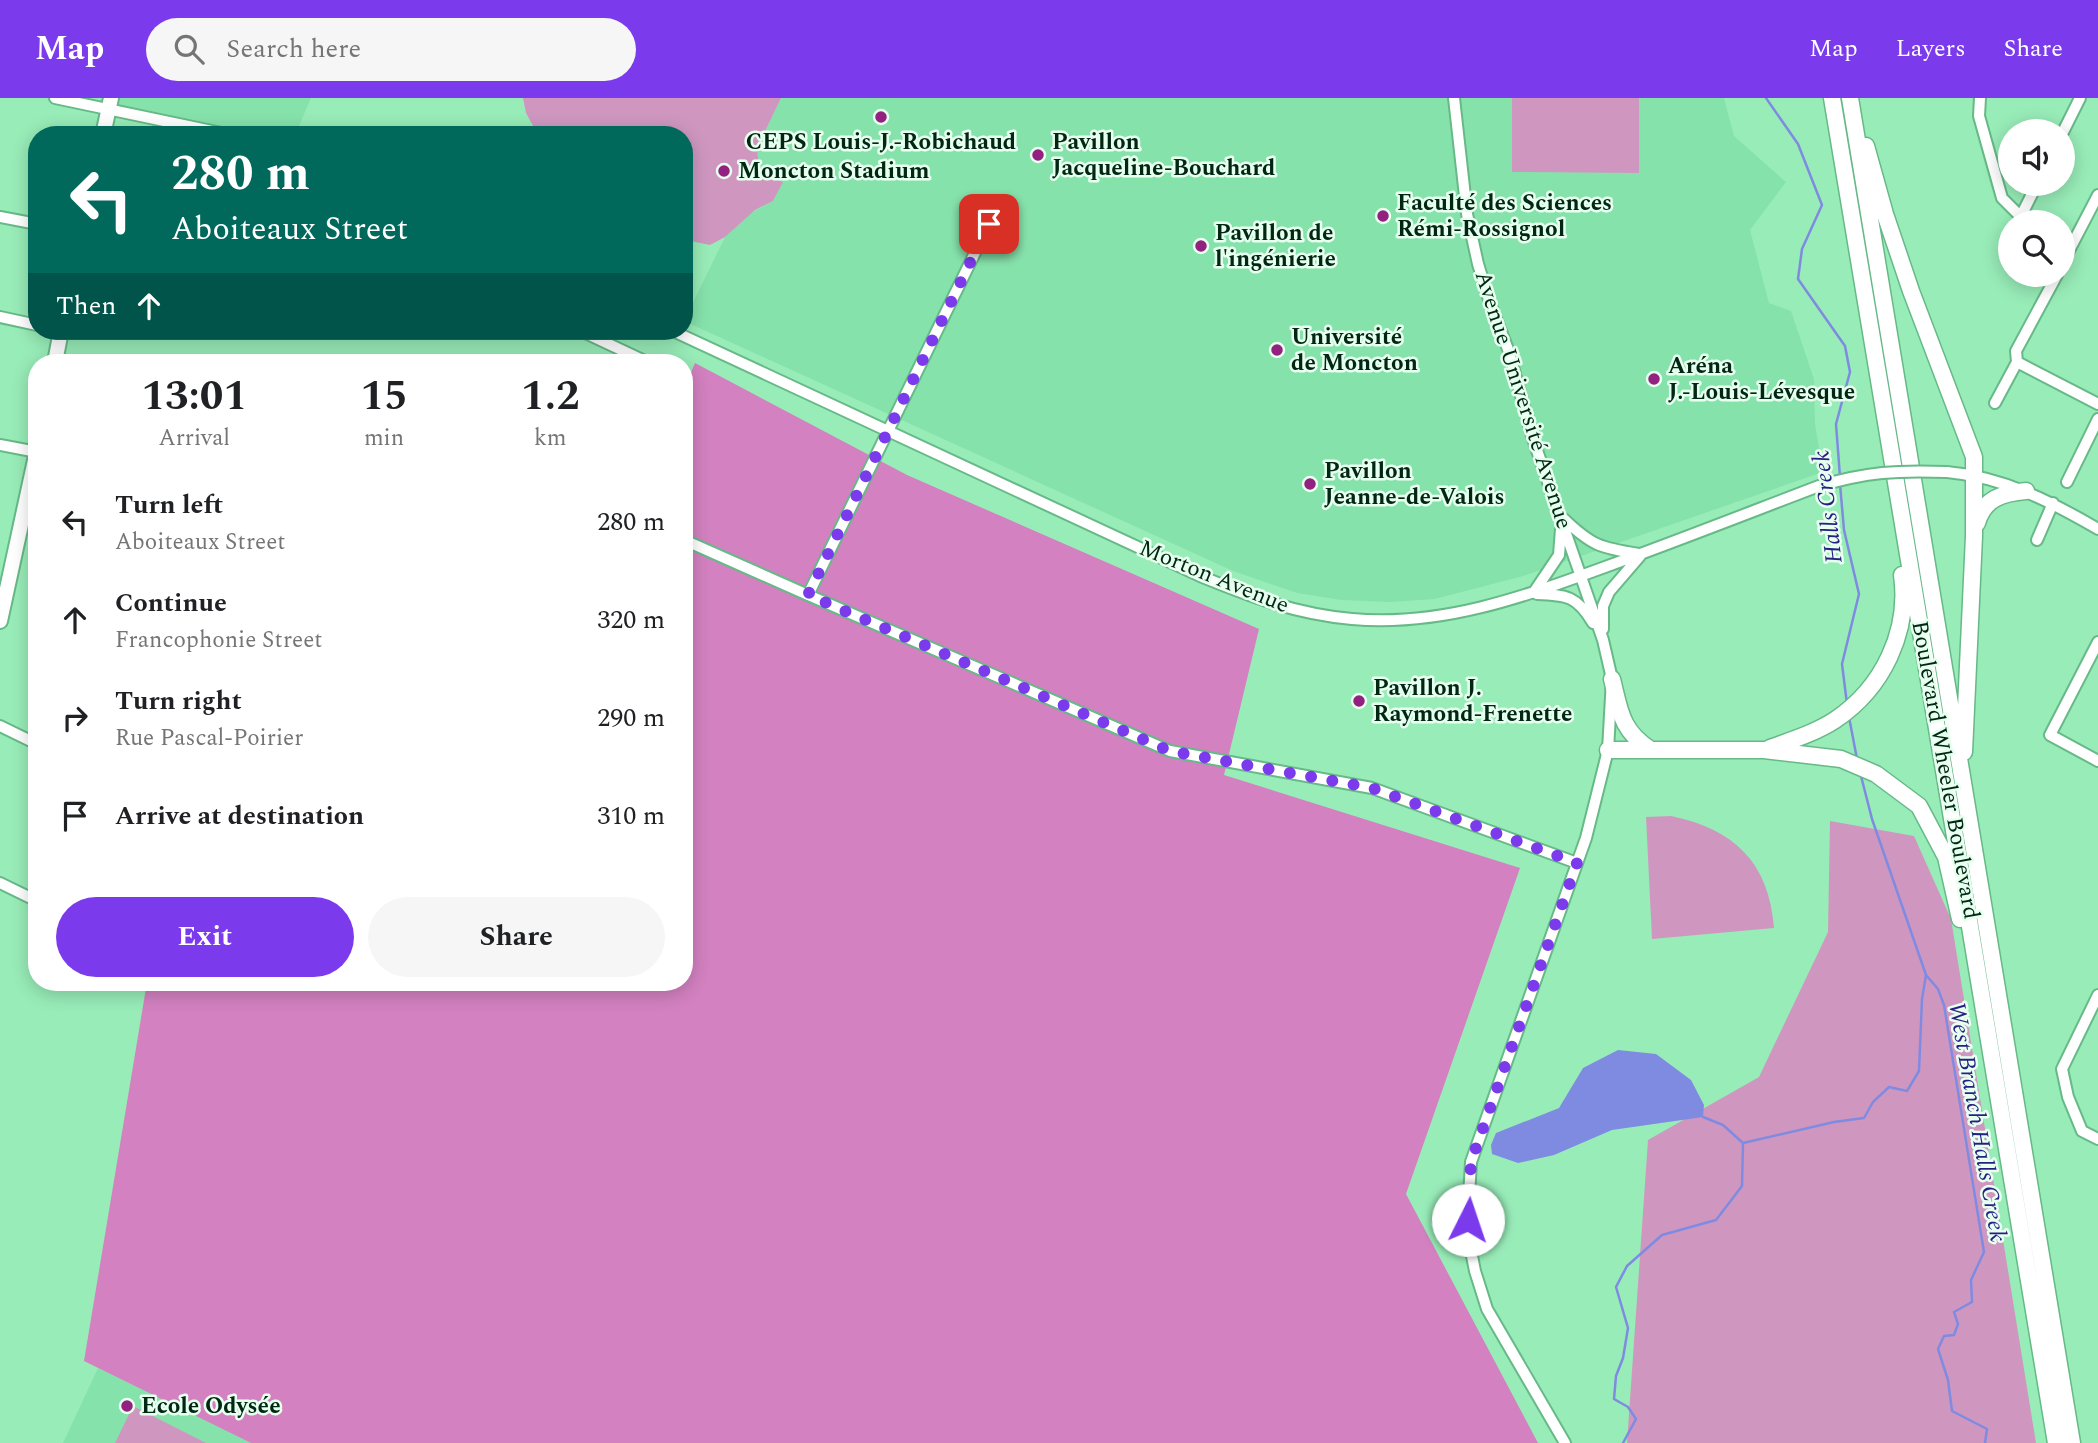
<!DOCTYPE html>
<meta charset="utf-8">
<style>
:root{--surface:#fff;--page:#f6f6f6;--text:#202124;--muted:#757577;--accent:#7c3aed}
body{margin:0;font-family:Spectral,serif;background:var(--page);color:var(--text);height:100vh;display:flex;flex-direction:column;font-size:26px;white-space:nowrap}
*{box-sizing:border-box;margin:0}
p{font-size:23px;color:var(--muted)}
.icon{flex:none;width:38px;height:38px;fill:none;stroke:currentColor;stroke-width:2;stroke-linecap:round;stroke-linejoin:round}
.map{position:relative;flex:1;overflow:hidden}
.side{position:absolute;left:28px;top:256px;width:665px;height:637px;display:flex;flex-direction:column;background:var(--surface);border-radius:28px;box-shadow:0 4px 18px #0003}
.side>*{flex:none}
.top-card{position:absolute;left:28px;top:28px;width:665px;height:214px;border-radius:28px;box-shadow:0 4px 18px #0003;background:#00695c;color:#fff;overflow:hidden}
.fabs{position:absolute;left:1998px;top:21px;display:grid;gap:14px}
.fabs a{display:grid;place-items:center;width:77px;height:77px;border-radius:50%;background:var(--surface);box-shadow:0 4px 18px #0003;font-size:35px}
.pin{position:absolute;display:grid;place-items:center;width:60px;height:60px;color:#fff;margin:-30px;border-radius:14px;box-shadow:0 4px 10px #0006}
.me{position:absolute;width:77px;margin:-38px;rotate:4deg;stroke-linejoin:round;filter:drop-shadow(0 0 5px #0008)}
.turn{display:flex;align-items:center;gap:24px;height:147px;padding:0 28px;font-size:32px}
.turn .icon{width:91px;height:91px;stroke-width:2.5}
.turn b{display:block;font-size:49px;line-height:60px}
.then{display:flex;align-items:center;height:66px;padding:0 28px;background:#0003;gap:14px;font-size:26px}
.eta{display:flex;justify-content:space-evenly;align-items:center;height:119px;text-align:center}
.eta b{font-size:42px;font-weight:700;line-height:49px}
.cta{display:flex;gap:14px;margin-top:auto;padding:14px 28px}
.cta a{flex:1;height:80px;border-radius:42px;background:var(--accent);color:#fff;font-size:28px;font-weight:700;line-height:80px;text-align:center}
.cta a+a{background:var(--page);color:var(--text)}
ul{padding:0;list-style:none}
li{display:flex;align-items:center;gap:21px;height:98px;padding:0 28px}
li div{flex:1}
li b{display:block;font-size:26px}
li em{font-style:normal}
header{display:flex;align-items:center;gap:42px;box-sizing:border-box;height:98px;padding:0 35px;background:var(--accent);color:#fff}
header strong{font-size:33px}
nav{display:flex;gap:38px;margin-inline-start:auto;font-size:24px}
.search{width:490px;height:63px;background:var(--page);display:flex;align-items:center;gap:18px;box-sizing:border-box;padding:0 24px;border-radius:38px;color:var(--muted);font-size:26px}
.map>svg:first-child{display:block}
</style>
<header>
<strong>Map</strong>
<div class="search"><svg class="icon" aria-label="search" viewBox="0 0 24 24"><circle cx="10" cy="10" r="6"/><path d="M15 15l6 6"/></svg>Search here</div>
<nav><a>Map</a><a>Layers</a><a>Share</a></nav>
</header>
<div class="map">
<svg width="2098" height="1345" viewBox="0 0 2098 1345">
<rect width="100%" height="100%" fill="#98ecb8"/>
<path fill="#86e2ab" d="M 111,0 L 311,0 L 295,37 L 231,37 L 109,10 Z
M 781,0 L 1724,0 L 1734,38 L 1786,84 L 1750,132 L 1769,205 L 1791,213 L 1814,281 L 1815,326 L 1823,374 L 1523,478 L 1435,501 L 1390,504 L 1341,502 L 1297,495 L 1233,473 L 684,223 L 725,139 L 749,116 L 773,103 L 782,85 L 767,77 L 759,69 L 757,50 Z
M 98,1270 L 251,1345 L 63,1345 Z"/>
<path fill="#cf97c0" d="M 523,0 L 781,0 L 757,50 L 759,69 L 767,77 L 783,84 L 773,103 L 755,112 L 725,139 L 710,147 L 686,142 L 684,37 L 538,37 L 526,15 Z
M 1512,0 L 1639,0 L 1639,75 L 1512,74 Z
M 1671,718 C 1734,731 1769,764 1774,830 L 1652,841 L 1646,719 Z
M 1830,723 L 1914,738 L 1951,821 L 2036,1345 L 1627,1345 L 1648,1042 L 1759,979 L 1828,834 Z
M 133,1308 L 206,1345 L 115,1345 Z"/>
<path fill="#d381c0" d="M 695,265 L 907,377 L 1259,531 L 1224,677 L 1520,770 L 1406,1096 L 1538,1345 L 251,1345 L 84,1263 L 147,884 L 684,884 L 684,291 Z"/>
<path fill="#7f8be1" d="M 1618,952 L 1656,956 L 1691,982 L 1704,1007 L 1703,1019 L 1612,1032 L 1554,1057 L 1518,1065 L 1492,1056 L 1491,1047 L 1496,1035 L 1559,1010 L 1583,970 Z"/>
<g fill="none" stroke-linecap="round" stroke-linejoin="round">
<path stroke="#7f8be1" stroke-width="2.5" d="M 1766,0 L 1798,46 L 1822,107 L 1802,151 L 1798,181 L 1845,248 L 1850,274 L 1836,326 L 1840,379
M 1840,386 L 1844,432 L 1859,496 L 1842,566 L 1847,606
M 1849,619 L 1857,661
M 1861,678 L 1872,721 L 1926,877 L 1938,891 L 1944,907 L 1984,1154 L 1971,1182 L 1972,1204 L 1954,1214 L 1958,1226 L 1954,1237 L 1944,1238 L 1938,1251 L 1948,1282 L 1952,1313 L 1987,1331 L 1985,1345
M 1703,1019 L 1723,1027 L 1743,1045
M 1743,1045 L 1834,1024 L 1864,1020 L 1873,1004 L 1889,989 L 1907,993 L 1919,973 L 1922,901 L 1926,877
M 1623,1345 L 1636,1321 L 1628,1309 L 1614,1301 L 1616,1278 L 1623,1260 L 1628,1230 L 1616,1189 L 1627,1168 L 1662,1137 L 1716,1122 L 1742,1088 L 1743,1045"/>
<defs>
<path id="minor" d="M 55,0 L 231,37
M 1454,0 L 1467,116 L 1478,166 L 1490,205 L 1509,254 L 1532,338 L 1603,542 L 1612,581 L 1608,652 L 1586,740 L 1471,1064 L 1467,1133 L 1475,1173 L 1487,1211 L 1565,1345
M 1980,0 L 1979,18 L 2002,100 L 2026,124
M 2063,34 L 2080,0
M 0,119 L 37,126
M 2020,120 L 2037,86
M 2063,164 L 2098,97
M 0,219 L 37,227
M 581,233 L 647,264
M 673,233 L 1200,478 C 1252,499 1295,516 1352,521 C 1441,529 1523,499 1605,469 C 1677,443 1748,415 1819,388
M 2017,264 L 2098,306
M 1995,305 L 2017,264 L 2016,253 L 2057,177
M 0,347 L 37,354
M 1947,374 C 2003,379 2050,403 2098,431
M 2067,384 L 2098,321
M 1564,421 C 1592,448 1601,450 1639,456
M 684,442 L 808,497 L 1170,653 L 1372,690 L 1577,765
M 2037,442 L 2053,405
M 1534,494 L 1559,457 L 1561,431
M 1537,496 C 1567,497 1577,498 1593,525
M 808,497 L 989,126
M 1603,531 L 1603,508 L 1609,494 L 1640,458
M 2098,544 L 2050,637 L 2098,663
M 0,628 L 37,646
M 0,785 L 37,803
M 2098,897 L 2062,971 L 2068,999 L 2082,1033 L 2098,1041"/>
<path id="major" d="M 103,37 L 111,0
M 55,264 L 61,233
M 0,523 L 37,353"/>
<path id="highway" d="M 1832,0 L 2056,1345
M 1850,0 L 2072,1345
M 1866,48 L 1885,116 L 1911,193 L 1974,359 L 1974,438 L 1964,654
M 1977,425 C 1984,400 2003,395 2026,393
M 1612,581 C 1620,613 1621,633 1651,652
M 1770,650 C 1792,642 1815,635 1835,622 C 1883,590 1910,533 1902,477
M 1608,652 L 1764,652 L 1841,661 L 1876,676 L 1919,708 L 1946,759 L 1960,821"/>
</defs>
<use href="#minor" stroke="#67b988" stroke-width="14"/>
<use href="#major" stroke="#67b988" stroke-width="18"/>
<use href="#highway" stroke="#67b988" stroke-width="19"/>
<use href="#minor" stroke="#fff" stroke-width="10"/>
<use href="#major" stroke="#fff" stroke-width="14"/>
<use href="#highway" stroke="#fff" stroke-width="16"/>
<defs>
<path id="minor-bridge" d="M 1819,388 C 1867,374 1897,372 1947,374"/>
</defs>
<use href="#minor-bridge" stroke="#67b988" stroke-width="14" stroke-linecap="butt"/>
<use href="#minor-bridge" stroke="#fff" stroke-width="10"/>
</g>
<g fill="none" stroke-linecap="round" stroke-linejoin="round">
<path stroke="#7c3aed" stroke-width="12" stroke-dasharray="0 21.6" d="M 989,126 L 808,497 L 1170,653 L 1372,690 L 1577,765 L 1471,1064 L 1468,1122"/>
</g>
<g fill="#932180" stroke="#e7ffee" stroke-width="2.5">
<circle cx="881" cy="19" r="7"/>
<circle cx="1038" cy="57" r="7"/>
<circle cx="724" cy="73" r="7"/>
<circle cx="1383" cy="118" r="7"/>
<circle cx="1201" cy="148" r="7"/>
<circle cx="1277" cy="252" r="7"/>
<circle cx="1654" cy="281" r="7"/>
<circle cx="1310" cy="386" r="7"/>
<circle cx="1359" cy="603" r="7"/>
<circle cx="127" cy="1308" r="7"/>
</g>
<g text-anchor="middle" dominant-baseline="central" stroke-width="5" stroke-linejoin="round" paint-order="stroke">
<g font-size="23" font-weight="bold" fill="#022614" stroke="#e7ffee" text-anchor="start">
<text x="881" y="44" text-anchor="middle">CEPS Louis-J.-Robichaud</text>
<text x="1052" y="44">Pavillon<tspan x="1052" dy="26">Jacqueline-Bouchard</tspan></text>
<text x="738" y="73">Moncton Stadium</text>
<text x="1397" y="105">Faculté des Sciences<tspan x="1397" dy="26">Rémi-Rossignol</tspan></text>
<text x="1215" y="135">Pavillon de<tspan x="1215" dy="26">l'ingénierie</tspan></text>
<text x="1291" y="239">Université<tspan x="1291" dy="26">de Moncton</tspan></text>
<text x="1668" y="268">Aréna<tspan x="1668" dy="26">J.-Louis-Lévesque</tspan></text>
<text x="1324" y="373">Pavillon<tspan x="1324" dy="26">Jeanne-de-Valois</tspan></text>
<text x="1373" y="590">Pavillon J.<tspan x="1373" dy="26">Raymond-Frenette</tspan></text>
<text x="141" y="1308">Ecole Odysée</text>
</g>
<g font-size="23" fill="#022614" stroke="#e7ffee">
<text transform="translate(1523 302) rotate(72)">Avenue Université Avenue</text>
<text transform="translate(1214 479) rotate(22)">Morton Avenue</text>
<text transform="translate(1945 672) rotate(80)">Boulevard Wheeler Boulevard</text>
</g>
<g font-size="24" font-style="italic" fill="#261f83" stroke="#e7ffee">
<text transform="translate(1828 409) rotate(-97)">Halls Creek</text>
<text transform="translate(1977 1024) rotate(80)">West Branch Halls Creek</text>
</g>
</g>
</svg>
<div class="fabs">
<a><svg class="icon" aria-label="sound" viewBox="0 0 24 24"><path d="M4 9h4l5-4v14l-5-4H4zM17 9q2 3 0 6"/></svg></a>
<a><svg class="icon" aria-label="search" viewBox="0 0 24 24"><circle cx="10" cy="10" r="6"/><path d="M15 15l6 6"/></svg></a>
</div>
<div class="pin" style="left:989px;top:126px;background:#d93025"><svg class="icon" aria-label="arrive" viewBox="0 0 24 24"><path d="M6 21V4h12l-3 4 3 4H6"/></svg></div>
<svg class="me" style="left:1468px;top:1122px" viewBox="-20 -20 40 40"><circle r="19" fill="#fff"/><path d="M0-13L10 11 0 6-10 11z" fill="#7c3aed"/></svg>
<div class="top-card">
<div class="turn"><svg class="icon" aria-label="left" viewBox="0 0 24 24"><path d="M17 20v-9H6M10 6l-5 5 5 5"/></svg><div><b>280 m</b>Aboiteaux Street</div></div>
<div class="then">Then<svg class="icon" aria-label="ahead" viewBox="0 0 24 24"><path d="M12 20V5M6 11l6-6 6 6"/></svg></div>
</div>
<section class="side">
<div class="eta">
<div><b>13:01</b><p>Arrival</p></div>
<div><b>15</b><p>min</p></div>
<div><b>1.2</b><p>km</p></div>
</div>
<ul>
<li><svg class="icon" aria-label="left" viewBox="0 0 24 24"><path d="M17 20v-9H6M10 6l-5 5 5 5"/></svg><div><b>Turn left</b><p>Aboiteaux Street</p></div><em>280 m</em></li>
<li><svg class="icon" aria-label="ahead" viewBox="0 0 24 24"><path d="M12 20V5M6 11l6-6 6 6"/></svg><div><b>Continue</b><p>Francophonie Street</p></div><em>320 m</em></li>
<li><svg class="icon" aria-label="right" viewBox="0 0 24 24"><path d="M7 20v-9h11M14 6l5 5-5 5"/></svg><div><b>Turn right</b><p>Rue Pascal-Poirier</p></div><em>290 m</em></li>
<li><svg class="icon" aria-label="arrive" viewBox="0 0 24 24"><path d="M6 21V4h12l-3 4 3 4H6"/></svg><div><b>Arrive at destination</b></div><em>310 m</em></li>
</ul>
<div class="cta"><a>Exit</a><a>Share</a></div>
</section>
</div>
